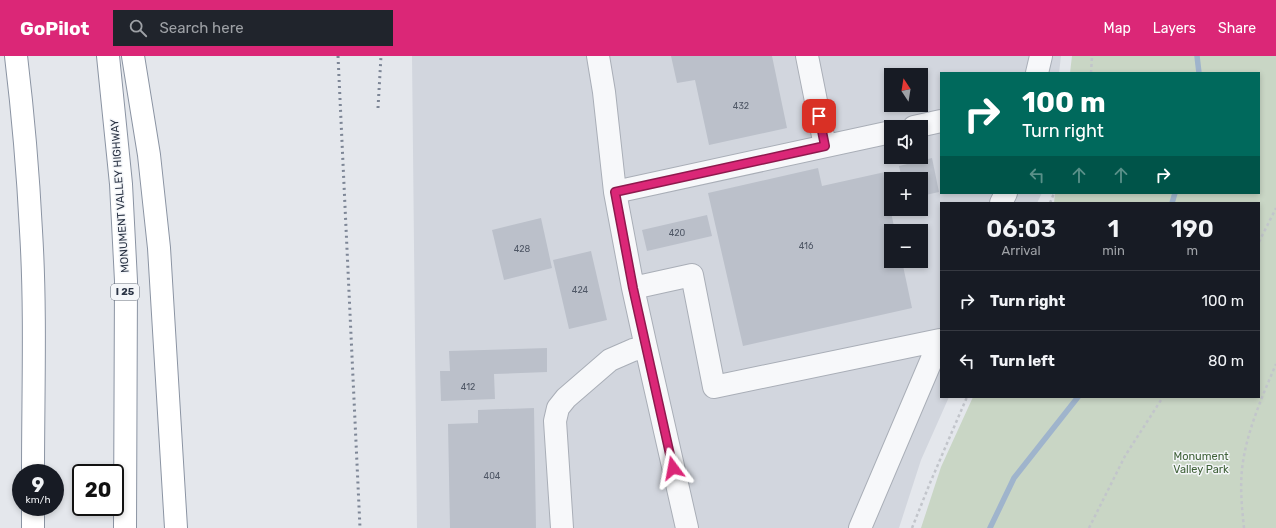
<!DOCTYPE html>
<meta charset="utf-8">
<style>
:root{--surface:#171b24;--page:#20242c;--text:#f1f3f6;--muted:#9ea1a6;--line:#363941;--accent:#db2777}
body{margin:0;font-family:Rubik,sans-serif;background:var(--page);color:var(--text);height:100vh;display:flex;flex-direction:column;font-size:15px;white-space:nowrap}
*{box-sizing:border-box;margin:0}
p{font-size:13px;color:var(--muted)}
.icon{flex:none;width:22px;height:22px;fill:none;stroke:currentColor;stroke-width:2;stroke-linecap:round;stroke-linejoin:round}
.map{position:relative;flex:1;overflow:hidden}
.panel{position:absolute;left:940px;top:146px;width:320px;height:196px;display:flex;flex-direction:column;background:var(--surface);border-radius:0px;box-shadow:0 2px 6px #0003}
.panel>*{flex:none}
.banner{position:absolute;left:940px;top:16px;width:320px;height:122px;border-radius:0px;box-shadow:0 2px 6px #0003;background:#00695c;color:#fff;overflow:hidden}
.needle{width:26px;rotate:348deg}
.fabs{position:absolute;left:884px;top:12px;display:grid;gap:8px}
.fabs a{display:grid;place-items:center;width:44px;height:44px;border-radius:0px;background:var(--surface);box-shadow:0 2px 6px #0003;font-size:20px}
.speed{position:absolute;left:12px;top:408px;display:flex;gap:8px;font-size:20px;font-weight:700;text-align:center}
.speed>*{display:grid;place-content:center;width:52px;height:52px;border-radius:50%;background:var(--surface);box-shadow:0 2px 6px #0003;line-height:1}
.speed small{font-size:10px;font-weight:400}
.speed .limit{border:2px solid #111;border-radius:6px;background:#fff;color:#111}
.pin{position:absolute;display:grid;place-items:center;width:34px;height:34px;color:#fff;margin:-17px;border-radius:8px;box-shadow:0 2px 6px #0006}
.me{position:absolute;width:44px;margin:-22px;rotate:347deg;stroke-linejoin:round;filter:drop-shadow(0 0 3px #0008)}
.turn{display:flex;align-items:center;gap:14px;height:84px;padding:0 16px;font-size:18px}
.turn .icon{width:52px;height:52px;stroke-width:2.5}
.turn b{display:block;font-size:28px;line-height:34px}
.lanes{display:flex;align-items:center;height:38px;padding:0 16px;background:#0003;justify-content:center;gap:20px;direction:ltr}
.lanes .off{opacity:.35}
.eta{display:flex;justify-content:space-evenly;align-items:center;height:68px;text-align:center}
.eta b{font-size:24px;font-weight:600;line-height:28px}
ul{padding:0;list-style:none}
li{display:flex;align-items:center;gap:12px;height:60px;padding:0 16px;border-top:1px solid var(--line)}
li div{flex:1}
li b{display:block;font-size:15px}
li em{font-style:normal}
header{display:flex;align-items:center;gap:24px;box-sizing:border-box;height:56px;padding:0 20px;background:var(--accent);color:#fff}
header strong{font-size:19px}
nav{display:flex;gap:22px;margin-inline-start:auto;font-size:14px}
.search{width:280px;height:36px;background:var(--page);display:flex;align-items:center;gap:10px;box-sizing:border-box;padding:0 14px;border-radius:0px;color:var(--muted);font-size:15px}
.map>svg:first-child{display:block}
</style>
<header>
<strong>GoPilot</strong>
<div class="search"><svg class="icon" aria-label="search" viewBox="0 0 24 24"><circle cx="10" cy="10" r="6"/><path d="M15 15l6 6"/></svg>Search here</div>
<nav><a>Map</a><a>Layers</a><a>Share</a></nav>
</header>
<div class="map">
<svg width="1276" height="472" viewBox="0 0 1276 472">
<rect width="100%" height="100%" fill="#e4e7ec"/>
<path fill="#d2d6de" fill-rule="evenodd" d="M 412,0 L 1061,0 L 1059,17 L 941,17 L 941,137 L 1042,137 L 1037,147 L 941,147 L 941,341 L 949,341 L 921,404 L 899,472 L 417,472 ZM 891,19 L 921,19 L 921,49 L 891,49 ZM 891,71 L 921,71 L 921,101 L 891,101 ZM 891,123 L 921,123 L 921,153 L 891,153 ZM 891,175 L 921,175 L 921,205 L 891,205 Z"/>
<path fill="#c9d6c5" d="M 1072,0 L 1276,0 L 1276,472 L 921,472 L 941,411 L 973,341 L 1259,341 L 1259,147 L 1054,147 L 1055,137 L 1259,137 L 1259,17 L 1070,17 Z"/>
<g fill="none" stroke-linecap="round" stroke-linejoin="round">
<path stroke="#9fb4cc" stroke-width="5.5" d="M 1197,0 L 1199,17
M 1172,147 L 1175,137
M 990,472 L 1014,422 L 1078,341"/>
</g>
<path fill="#bbc0ca" d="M 671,0 L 772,0 L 787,72 L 709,89 L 695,24 L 677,27 Z
M 932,102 L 939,136 L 921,140 L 921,123 L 902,123 L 899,110 Z
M 818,112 L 822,130 L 885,116 L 887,125 L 891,124 L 891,147 L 889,147 L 895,175 L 891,175 L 891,205 L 902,205 L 912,252 L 743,290 L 708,137 Z
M 707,159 L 712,180 L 647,195 L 642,174 Z
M 541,162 L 552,212 L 504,224 L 492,174 Z
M 591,195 L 607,264 L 569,273 L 553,204 Z
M 547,292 L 547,316 L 494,318 L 495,343 L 441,345 L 440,315 L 450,315 L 449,295 Z
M 534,352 L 536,472 L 450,472 L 448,368 L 478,367 L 478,354 Z"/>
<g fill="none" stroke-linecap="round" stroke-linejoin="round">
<defs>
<path id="minor" d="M 807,0 L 825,90
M 1037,17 L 1041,0
M 914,71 L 941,65
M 615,136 L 891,76
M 1001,147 L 1006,137
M 633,232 L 692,219 L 714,331 L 940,284 L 860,472
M 646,291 L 687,472
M 562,472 L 555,365 L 558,352 L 566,342 L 610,304 L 633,294 L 646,291 L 633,232 L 615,136 L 604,36 L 598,0"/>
<path id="highway" d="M 16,0 C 23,58 28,116 31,175 C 36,255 33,336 33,417
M 108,0 L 121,128 L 126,225 L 125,472
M 133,0 L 149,99 L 159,192 L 176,472
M 33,472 L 33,451"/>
</defs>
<use href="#minor" stroke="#a9aeb7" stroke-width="24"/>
<use href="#highway" stroke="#8b94a3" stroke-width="24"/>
<path stroke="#c2c5cb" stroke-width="2.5" stroke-dasharray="3 3" stroke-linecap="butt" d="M 1091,17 L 1092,0
M 1050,147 L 1054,137
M 1259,186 L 1276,152
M 912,472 L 930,427 L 967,341
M 1089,472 L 1125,400 L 1163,341
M 1244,472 C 1242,453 1240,433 1242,413 C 1246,377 1262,341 1276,308"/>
<use href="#minor" stroke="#f7f8fa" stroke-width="22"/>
<use href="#highway" stroke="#fff" stroke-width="22"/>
<path stroke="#7d8696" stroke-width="3" stroke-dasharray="2 4" stroke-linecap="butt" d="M 338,0 L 360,472
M 378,52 L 381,0"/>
</g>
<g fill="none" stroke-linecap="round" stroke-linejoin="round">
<defs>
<path id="route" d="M 673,412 L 633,232 L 615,136 L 825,90 L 819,60"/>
</defs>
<use href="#route" stroke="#8e194d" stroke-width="10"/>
<use href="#route" stroke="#db2777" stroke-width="7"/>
</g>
<g text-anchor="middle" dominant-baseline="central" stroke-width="3" stroke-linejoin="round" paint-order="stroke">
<g font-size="9" fill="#4f5766">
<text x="741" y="50">432</text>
<text x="677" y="177">420</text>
<text x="806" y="190">416</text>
<text x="522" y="193">428</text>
<text x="580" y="234">424</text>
<text x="468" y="331">412</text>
<text x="492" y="420">404</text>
</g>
<rect fill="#f4f6f9" stroke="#676e7b" stroke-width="1" x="111" y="228" width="28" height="16" rx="3"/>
<g font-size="10" font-weight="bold" fill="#2b3445">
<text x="125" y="236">I 25</text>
</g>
<g font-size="11" fill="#2b3445" stroke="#f4f6f9">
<text transform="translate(120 140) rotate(-94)">MONUMENT VALLEY HIGHWAY</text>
</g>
<g font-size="11" fill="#3f6138" stroke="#f4f6f9">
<text x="1201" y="400">Monument<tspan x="1201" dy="13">Valley Park</tspan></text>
</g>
</g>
</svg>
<div class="fabs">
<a><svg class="needle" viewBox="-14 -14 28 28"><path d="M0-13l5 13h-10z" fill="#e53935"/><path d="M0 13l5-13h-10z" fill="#9ea1a6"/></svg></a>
<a><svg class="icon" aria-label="sound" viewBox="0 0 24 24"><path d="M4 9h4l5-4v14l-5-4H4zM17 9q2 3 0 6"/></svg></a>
<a>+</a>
<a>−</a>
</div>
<div class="speed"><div>9<small>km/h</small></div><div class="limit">20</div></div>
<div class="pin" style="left:819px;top:60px;background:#d93025"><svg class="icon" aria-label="arrive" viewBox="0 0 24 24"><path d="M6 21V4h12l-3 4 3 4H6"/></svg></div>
<svg class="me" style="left:673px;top:412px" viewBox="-20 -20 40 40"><path d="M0-17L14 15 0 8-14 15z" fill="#db2777" stroke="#fff" stroke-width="4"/></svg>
<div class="banner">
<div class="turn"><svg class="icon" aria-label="right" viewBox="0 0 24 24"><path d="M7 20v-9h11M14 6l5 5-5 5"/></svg><div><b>100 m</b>Turn right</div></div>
<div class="lanes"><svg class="icon off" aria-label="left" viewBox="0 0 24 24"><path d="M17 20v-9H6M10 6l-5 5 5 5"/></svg><svg class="icon off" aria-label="ahead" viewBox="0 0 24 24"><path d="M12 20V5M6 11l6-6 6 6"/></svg><svg class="icon off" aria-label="ahead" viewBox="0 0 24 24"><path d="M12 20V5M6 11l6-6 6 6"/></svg><svg class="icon" aria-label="right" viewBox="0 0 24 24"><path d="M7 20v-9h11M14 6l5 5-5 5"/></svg></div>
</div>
<section class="panel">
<div class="eta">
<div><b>06:03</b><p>Arrival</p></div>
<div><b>1</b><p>min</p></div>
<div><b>190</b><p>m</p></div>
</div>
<ul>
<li><svg class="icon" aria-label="right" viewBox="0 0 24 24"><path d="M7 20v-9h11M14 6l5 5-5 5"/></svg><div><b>Turn right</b></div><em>100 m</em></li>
<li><svg class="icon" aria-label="left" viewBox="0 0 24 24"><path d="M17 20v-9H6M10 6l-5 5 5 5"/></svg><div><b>Turn left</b></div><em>80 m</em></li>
</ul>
</section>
</div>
